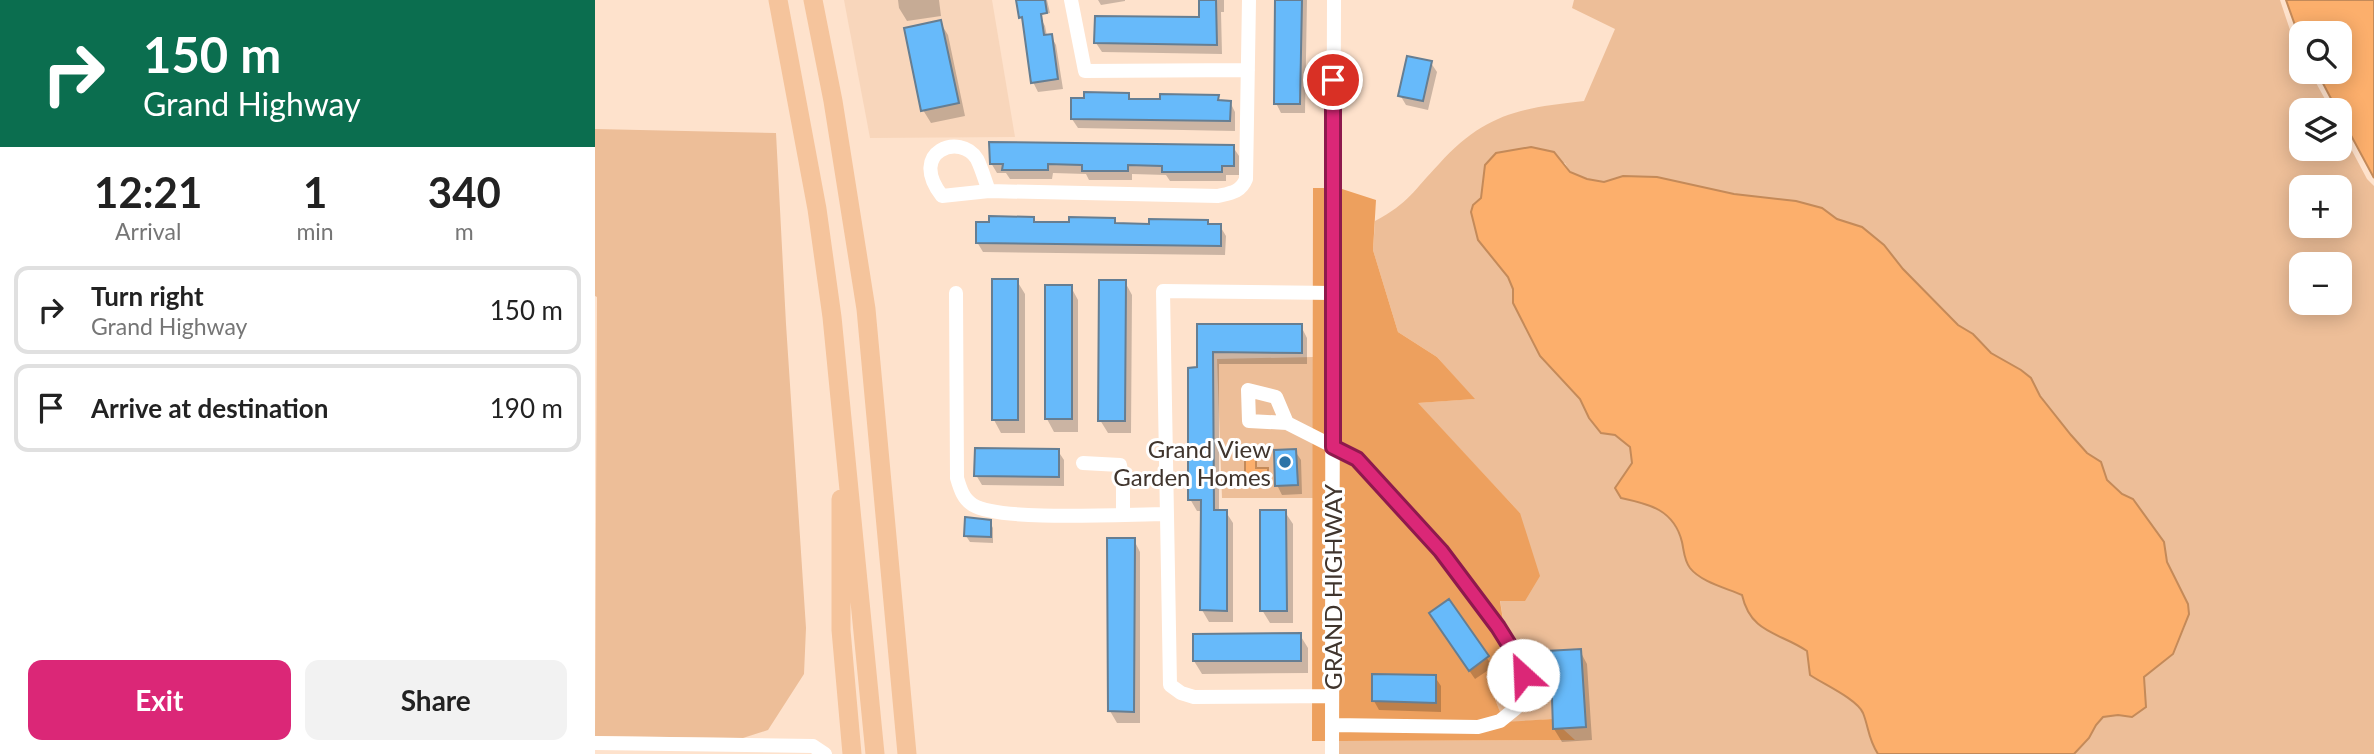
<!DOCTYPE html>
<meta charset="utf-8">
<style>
:root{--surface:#fff;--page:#f2f2f2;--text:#222;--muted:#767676;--line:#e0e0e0;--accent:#db2777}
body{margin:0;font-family:Lato,sans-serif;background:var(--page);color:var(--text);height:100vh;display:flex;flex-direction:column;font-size:26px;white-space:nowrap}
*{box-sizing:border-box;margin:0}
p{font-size:23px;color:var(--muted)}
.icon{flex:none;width:38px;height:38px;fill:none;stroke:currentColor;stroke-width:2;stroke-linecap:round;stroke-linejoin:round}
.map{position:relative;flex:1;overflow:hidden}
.sheet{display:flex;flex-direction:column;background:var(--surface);width:595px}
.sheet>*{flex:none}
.banner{background:#0b6e4f;color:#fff;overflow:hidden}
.fabs{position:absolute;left:1694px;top:21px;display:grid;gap:14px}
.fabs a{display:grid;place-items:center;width:63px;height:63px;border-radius:14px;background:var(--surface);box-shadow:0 4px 18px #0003;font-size:35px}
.pin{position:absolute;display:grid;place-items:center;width:60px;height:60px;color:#fff;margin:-30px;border:4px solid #fff;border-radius:50%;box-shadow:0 2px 7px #0007}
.me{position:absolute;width:77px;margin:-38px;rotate:335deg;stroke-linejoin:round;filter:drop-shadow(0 0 5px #0008)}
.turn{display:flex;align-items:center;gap:24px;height:147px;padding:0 28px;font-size:32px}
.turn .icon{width:91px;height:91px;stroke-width:2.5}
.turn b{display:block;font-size:49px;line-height:60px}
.eta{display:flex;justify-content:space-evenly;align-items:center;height:119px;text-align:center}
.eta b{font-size:42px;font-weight:700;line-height:49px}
.cta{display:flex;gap:14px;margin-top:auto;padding:14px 28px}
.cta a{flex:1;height:80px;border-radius:14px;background:var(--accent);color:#fff;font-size:28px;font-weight:700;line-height:80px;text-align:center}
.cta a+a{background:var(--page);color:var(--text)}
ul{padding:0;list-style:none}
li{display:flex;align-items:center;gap:21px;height:88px;margin:0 14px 10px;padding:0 14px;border:4px solid var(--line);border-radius:14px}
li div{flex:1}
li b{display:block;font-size:26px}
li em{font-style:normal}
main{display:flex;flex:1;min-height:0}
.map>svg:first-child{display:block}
</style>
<main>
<section class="sheet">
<div class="banner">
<div class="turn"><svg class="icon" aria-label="right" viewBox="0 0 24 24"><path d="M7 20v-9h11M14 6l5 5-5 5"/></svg><div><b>150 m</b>Grand Highway</div></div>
</div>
<div class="eta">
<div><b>12:21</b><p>Arrival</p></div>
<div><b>1</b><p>min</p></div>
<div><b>340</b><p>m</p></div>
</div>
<ul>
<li><svg class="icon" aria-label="right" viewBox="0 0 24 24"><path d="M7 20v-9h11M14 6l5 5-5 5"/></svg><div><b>Turn right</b><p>Grand Highway</p></div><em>150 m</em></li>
<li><svg class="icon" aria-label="arrive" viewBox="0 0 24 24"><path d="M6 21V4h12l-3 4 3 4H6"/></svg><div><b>Arrive at destination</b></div><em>190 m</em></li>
</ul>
<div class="cta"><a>Exit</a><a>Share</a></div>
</section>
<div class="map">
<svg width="1779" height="754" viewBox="0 0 1779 754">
<rect width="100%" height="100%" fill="#fee2cc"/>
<path fill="#f8d6bb" d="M 249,0 L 397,0 L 420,137 L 275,138 Z"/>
<path fill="#edbe98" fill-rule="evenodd" d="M 979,0 L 1685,0 L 1697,36 L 1706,55 L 1706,72 L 1715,72 L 1736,110 L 1706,110 L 1706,149 L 1745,149 L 1745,128 L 1772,179 L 1779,186 L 1779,754 L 1479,754 L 1494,738 L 1501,725 L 1508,717 L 1523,715 L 1537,717 L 1549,688 L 1549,677 L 1578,654 L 1590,626 L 1593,604 L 1572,562 L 1569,542 L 1538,499 L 1527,494 L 1512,480 L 1506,462 L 1492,453 L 1476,435 L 1445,396 L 1436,378 L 1426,370 L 1396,353 L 1378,334 L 1363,325 L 1308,269 L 1289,245 L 1267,228 L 1242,219 L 1226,208 L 1201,201 L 1139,194 L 1062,177 L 1028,176 L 1009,182 L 992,179 L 975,172 L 970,163 L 901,153 L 890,165 L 886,199 L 878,205 L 876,212 L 883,240 L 913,277 L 918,289 L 918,303 L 945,356 L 985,399 L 994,418 L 1036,447 L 1037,463 L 1020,488 L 1026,498 L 1052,504 L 1075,516 L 1087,541 L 1089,554 L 1108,578 L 1148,595 C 1154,630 1188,634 1212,651 L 1215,675 C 1228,684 1262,699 1268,713 C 1274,728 1273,739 1283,754 L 744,754 L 744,741 L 978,740 L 957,719 L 909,723 L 891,675 L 915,664 L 905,600 L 925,513 L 822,403 L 879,399 L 842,357 L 803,332 L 778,250 L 780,221 C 814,203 819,190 844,164 C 889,114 925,108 989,101 L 1020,29 L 977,8 ZM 1706,187 L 1745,187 L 1745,226 L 1706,226 ZM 1706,264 L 1745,264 L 1745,303 L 1706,303 Z
M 0,129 L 181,133 L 191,324 L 211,628 L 209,674 L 173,730 L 148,738 L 0,736 L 2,297 L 0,296 Z
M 718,357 L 718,498 L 627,498 L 622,359 Z"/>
<path fill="#eda05e" d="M 718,188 L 733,188 L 730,403 L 730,741 L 717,741 Z
M 747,189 L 781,200 L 778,250 L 803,332 L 842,357 L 880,399 L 823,403 L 925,513 L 945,576 L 930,601 L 905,601 L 915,664 L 891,676 L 909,722 L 957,719 L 980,740 L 744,741 L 743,404 Z"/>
<path fill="#fcaf6c" stroke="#c48a59" stroke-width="2" d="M 1691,0 L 1779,0 L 1779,178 L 1745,115 L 1745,110 L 1742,110 L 1722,72 L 1745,72 L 1745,33 L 1706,33 L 1706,42 Z
M 936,147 L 959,152 L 975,172 L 992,179 L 1009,182 L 1028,176 L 1062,177 L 1139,194 L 1201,201 L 1227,208 L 1242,219 L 1267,227 L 1289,245 L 1308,269 L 1363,325 L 1378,334 L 1396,353 L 1426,370 L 1436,378 L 1445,396 L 1476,435 L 1492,453 L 1506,462 L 1512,480 L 1527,494 L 1538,499 L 1569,542 L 1572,562 L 1593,604 L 1594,614 L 1578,654 L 1549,677 L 1551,707 L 1537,717 L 1523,715 L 1508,717 L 1501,725 L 1494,738 L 1479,754 L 1283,754 C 1273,739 1274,728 1268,713 C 1262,699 1228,684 1215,675 L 1212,651 C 1184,632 1156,634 1147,595 C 1131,588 1106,582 1095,568 C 1089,560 1089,551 1087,542 C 1079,510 1055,504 1026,498 L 1020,488 L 1037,463 L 1035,447 L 1020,435 L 1006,433 L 994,418 L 985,399 L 945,356 L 918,303 L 918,289 L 913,277 L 883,240 L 876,212 L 878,205 L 886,198 L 890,165 L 901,153 Z
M 650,455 L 661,455 L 661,468 L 673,468 L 673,480 L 650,480 Z"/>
<path fill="#0003" d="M 303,0 L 344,0 L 346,16 L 312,21 L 304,8 Z
M 423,0 L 452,0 L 455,13 L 444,15 L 450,26 L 452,36 L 456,36 L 461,45 L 468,89 L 443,92 L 438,82 L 428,14 Z
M 503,0 L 530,0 L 530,1 L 506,5 Z
M 605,0 L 629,0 L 629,12 L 626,12 L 627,54 L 507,52 L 501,43 L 605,19 Z
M 682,0 L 712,0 L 710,113 L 686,113 L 681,103 Z
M 345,22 L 353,35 L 370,116 L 336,123 L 328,110 Z
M 836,63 L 842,72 L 833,110 L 811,105 L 805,95 Z
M 533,94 L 537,101 L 623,97 L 626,102 L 635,102 L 640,112 L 640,131 L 483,128 L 477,119 L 490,100 Z
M 638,147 L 644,156 L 644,175 L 631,175 L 631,181 L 575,181 L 571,175 L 537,174 L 537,180 L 494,180 L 491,174 L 458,173 L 457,179 L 415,179 L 411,173 L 402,173 L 396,163 Z
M 438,219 L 441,224 L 519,220 L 522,225 L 556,226 L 612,221 L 615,226 L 625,226 L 631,236 L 630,255 L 388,252 L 382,242 Z
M 422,281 L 430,294 L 430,433 L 406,433 L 399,420 Z
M 530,282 L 537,295 L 536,433 L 513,433 L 505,420 Z
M 476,287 L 483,300 L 483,432 L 459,432 L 452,419 Z
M 603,326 L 706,326 L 712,338 L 712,364 L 624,364 L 624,512 L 631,512 L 638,523 L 638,622 L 614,622 L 607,610 L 608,511 L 602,511 L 595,499 L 603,369 Z
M 463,451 L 469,460 L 469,486 L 387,485 L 381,475 Z
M 700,451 L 706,460 L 707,494 L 687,495 L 682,485 Z
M 690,512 L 698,524 L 698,623 L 675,623 L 667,610 Z
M 395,522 L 398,528 L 398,543 L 375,542 L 371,536 Z
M 539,540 L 545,552 L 545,723 L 522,723 L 515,711 Z
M 853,601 L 898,667 L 880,679 L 841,623 Z
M 705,635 L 713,648 L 713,673 L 607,674 L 599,661 Z
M 985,651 L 992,664 L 997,740 L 967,742 L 959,729 L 958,672 L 954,666 Z
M 840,677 L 846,686 L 846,712 L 784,710 L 779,701 Z"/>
<path fill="#67bafa" stroke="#667e92" stroke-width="2" d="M 421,0 L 450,0 L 452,13 L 446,14 L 449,35 L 457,34 L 463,79 L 436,83 L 427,17 L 424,18 Z
M 604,0 L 621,0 L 622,45 L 499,43 L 500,16 L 604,17 Z
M 680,0 L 707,0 L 705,104 L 679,104 Z
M 346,20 L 364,103 L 326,111 L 309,28 Z
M 812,56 L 837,61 L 828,101 L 803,96 Z
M 489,92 L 534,93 L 534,99 L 565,99 L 565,94 L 624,95 L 623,100 L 636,101 L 635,121 L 476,119 L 476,98 L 489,98 Z
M 394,142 L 639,145 L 639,166 L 627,166 L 627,172 L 567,172 L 567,166 L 533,165 L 533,171 L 487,171 L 487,165 L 453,164 L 453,170 L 407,170 L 408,164 L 395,164 Z
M 394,216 L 439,217 L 439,222 L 474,222 L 474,217 L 520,218 L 520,223 L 554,224 L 554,219 L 613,220 L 613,224 L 626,224 L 626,246 L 381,243 L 381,222 L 394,222 Z
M 397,279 L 423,279 L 423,420 L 397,420 Z
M 504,280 L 531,280 L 530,421 L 503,421 Z
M 450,285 L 477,285 L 477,419 L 450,419 Z
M 602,324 L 707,324 L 707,353 L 618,352 L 619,510 L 632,510 L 632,611 L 605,610 L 606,500 L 593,500 L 593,368 L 602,367 Z
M 380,448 L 464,449 L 464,477 L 379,476 Z
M 701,449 L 703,485 L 680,486 L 679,450 Z
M 665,510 L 691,510 L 692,611 L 665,611 Z
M 370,517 L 396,520 L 396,537 L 369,536 Z
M 512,538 L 540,538 L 539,712 L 513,711 Z
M 854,599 L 894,656 L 874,671 L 834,613 Z
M 706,633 L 706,661 L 598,661 L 598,634 Z
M 986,649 L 991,727 L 958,729 L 956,666 L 952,666 L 951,651 Z
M 777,674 L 841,675 L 841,703 L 777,701 Z"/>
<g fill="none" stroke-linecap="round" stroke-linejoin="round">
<path stroke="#fff" stroke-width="14" d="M 476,0 L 490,71 L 653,70
M 394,191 C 390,181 387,169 382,159 C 366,132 312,151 347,196 L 394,191 L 623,196 C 636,193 646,192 651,179 L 654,0
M 361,293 L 362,478 C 365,488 368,499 378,505 C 406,522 533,514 571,514
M 692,423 L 681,397 L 653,390 L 654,421 L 692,423 L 763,459 L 846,551 L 903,627 L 923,659 L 928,675 L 927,696 L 921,708 L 905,721 L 883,727 L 737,725
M 488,463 L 525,465 L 528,484 L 528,514
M 737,696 L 599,697 L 586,693 L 575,685 L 568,291 L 738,293
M 0,743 L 218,746 L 230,754
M 737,754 L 739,0"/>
<path stroke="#f5c49c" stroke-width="19" d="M 183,0 L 222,209 L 237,317 L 280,754
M 218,0 L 238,101 L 271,309 L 312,754
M 246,499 L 246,630 L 257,754"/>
</g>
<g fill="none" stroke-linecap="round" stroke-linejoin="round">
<defs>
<path id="route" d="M 738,80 L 738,447 L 762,459 L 846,551 L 903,627 L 923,659 L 928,675"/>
</defs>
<use href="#route" stroke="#8e194d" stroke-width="18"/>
<use href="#route" stroke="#db2777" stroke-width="12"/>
</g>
<circle fill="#2b73a7" stroke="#fff" stroke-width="2.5" cx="690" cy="462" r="7"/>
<g text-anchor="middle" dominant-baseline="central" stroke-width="6" stroke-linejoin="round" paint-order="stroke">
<g font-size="24" fill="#40352d" stroke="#fff" text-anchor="end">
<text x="676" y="448">Grand View<tspan x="676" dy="28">Garden Homes</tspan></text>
</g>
<g font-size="24" fill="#40352d" stroke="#fff">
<text transform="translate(737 587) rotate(-90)">GRAND HIGHWAY</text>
</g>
</g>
</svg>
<div class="fabs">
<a><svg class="icon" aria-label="search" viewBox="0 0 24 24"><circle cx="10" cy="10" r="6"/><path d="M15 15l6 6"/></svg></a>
<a><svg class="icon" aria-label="layers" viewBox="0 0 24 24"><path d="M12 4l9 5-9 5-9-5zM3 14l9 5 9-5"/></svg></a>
<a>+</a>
<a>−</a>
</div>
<div class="pin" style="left:738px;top:80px;background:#d93025"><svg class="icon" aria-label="arrive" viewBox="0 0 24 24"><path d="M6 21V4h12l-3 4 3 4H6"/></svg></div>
<svg class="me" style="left:928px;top:675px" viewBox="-20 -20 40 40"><circle r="19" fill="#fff"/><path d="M0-13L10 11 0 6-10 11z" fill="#db2777"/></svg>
</div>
</main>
